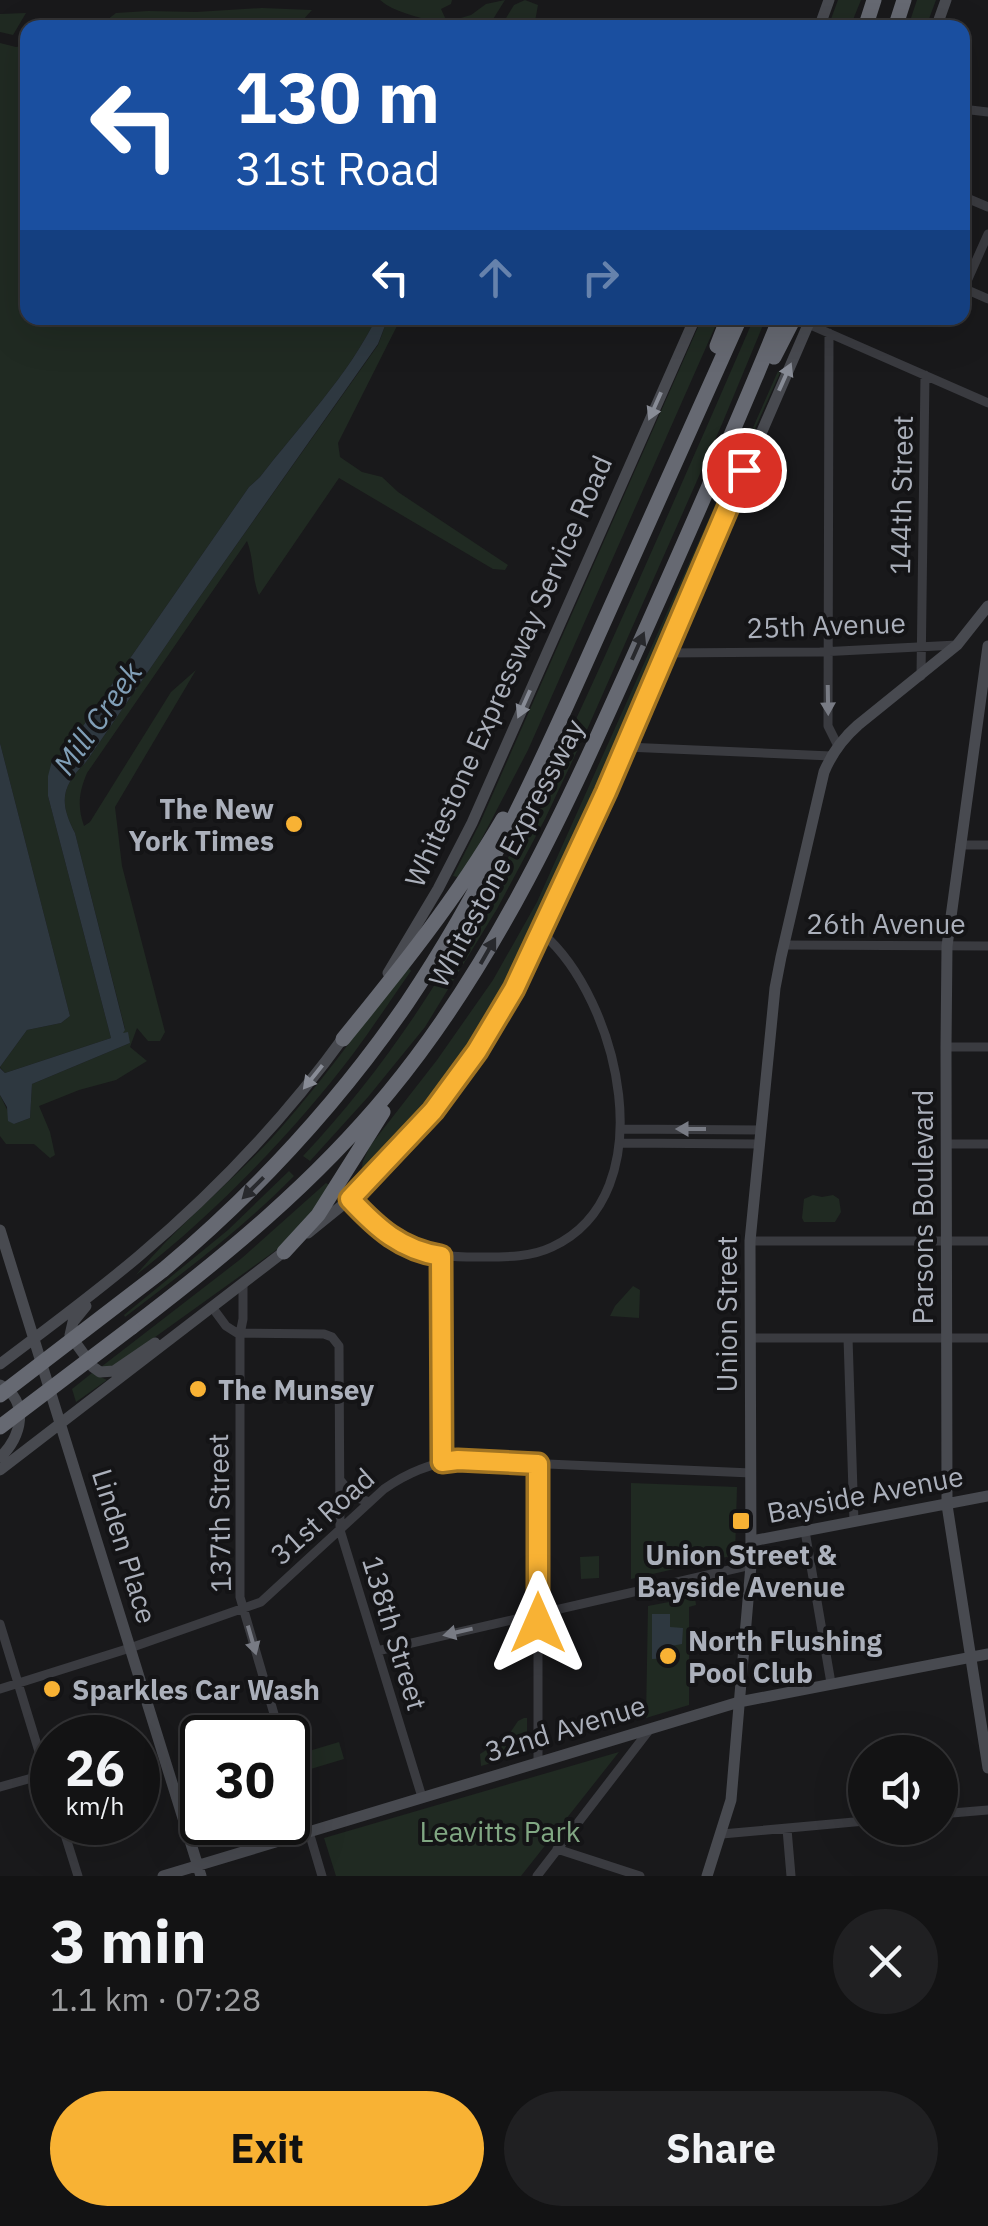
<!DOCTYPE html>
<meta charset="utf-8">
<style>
:root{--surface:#131314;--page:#202022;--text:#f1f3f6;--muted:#9d9ea0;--line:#323234;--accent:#f8b234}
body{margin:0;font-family:"IBM Plex Sans",sans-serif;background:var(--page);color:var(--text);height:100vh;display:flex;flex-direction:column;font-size:38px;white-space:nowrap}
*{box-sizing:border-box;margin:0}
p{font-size:32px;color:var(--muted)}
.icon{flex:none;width:55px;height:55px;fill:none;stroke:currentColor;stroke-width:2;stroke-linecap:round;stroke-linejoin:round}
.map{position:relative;height:1876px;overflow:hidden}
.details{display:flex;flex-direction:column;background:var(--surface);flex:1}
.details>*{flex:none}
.banner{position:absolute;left:20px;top:20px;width:950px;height:305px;border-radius:20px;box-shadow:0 10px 40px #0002,0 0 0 2px var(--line);background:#1a4fa0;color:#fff;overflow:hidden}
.controls{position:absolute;left:848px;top:1735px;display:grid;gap:20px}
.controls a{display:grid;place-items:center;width:110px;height:110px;border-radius:50%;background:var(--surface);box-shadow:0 10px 40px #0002,0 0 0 2px var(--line);font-size:50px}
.speed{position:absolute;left:30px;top:1715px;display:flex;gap:20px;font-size:50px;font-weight:700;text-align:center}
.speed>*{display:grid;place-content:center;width:130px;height:130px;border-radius:50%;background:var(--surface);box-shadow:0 10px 40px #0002,0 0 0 2px var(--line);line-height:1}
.speed small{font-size:25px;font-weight:400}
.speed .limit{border:5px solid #111;border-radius:15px;background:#fff;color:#111}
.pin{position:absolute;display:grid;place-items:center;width:85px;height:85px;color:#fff;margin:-42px;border:5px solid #fff;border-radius:50%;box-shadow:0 2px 10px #0007}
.me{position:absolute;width:110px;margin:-55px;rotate:0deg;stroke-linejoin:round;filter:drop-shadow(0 0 8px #0008)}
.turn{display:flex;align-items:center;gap:35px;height:210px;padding:0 50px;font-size:45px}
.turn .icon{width:130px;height:130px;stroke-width:2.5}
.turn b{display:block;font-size:70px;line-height:85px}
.lanes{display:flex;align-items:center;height:95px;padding:0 50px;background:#0003;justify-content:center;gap:50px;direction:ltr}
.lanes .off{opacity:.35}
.round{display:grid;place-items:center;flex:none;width:105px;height:105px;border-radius:52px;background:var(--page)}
.headline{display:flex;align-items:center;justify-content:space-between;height:170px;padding:0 50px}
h1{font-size:60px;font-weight:700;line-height:75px}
.action{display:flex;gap:20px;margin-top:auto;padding:20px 50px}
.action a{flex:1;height:115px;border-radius:60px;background:var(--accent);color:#111;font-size:40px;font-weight:700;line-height:115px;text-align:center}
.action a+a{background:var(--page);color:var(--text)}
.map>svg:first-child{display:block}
</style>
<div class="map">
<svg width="988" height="1876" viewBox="0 0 988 1876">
<rect width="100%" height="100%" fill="#19191b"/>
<path fill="#202a22" d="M 380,0 L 452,0 L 451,4 L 441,9 L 447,22 L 471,15 L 486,4 L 505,0 L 490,24 L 492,27 L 436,28 L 433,22 C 415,15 395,13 380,0 Z
M 525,0 L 538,5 L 534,27 L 518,27 L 520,19 L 516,27 L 500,28 L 514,5 Z
M 838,0 L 861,0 L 850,27 L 828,27 Z
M 917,0 L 936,0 L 926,27 L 908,27 Z
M 262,8 L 312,10 L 302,21 L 303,25 C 325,20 339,24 360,24 C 380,25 399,21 418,25 L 418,27 L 255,28 L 222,24 L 124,28 L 103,23 L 116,13 L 148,11 L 196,12 Z
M 26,13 L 13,35 L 0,32 L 0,14 Z
M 0,43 L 16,47 L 27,45 L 27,65 L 23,66 L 28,68 L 28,318 L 376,318 C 351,372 297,429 260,477 L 249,487 L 74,739 L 48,796 L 111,1038 L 5,1073 L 0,1067 L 27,1030 L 61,1023 L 70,1016 L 0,743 Z
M 388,318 L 401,318 L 338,443 L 340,457 L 362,472 L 382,477 L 398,492 L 508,565 L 505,570 L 493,569 L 339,478 L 259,595 C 252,580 254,558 247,541 L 87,773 C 79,792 77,806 84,826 L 90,822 L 171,692 L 196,670 L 115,807 L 122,866 L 165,1032 L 160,1041 L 148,1041 L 137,1028 L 130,1047 L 147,1061 L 116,1080 L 79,1090 L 39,1106 L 50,1132 L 55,1155 L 50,1158 L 34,1144 L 6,1144 L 0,1136 L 0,1095 L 14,1124 L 30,1118 L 32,1084 L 130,1043 L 121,1034 L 125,1029 L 75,833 C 59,802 61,787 86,762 L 189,612 L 378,345 Z
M 702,318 L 719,318 L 528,750 L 467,867 L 457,877 L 453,876 L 480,823 Z
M 754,318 L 766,318 L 722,424 L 586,732 L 545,819 L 497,909 L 425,1027 L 368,1097 L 310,1161 L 303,1156 C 438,1013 524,835 604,658 C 655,545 705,431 754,318 Z
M 778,371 L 780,373 C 732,479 686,587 641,695 C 609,769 577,844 542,917 C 519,963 498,1009 469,1051 C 437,1097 400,1138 360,1178 L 363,1161 L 370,1146 L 437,1060 L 493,980 L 537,902 L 725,483 L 745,446 Z
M 409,968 L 411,971 C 392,998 373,1027 353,1054 C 294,1132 213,1215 136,1275 C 177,1226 227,1186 271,1139 C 319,1086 361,1027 404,970 Z
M 289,1171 L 294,1176 C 242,1229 184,1272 125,1317 L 124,1315 L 228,1230 Z
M 326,1183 L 331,1186 L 313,1216 L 286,1243 L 119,1363 L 111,1367 L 101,1367 L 242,1258 Z
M 813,1195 L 822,1197 L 833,1195 L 839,1199 L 841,1212 L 835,1222 L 804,1222 L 802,1218 L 804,1199 Z
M 633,1286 L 640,1290 L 639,1318 L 610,1316 L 615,1306 Z
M 92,1373 L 107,1380 L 76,1402 L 72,1389 Z
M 631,1483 L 737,1487 L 735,1555 L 631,1579 Z
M 599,1556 L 599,1578 L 581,1579 L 580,1557 Z
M 695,1597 L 696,1605 L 689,1607 L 689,1705 L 646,1718 L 648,1606 Z
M 524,1718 L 527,1718 L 527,1753 L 481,1766 L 480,1754 L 508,1736 L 518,1721 Z
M 339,1742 L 344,1759 L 304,1771 L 299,1754 Z
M 619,1752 L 521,1876 L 336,1876 L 324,1838 Z"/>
<path fill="#2e3840" d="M 376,318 L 388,318 L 378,344 L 189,612 L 86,762 C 61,787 59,802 75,833 L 125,1030 L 123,1033 L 128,1032 L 130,1043 L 32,1084 L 30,1118 L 14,1124 L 8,1121 L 7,1107 L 0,1095 L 0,1068 L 5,1073 L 111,1038 L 48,796 L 48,776 L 52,761 L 69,751 L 74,739 L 249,487 L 260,477 C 297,429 351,372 376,318 Z
M 0,743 L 70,1016 L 61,1023 L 27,1030 L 0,1067 Z
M 652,1614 L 670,1614 L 670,1627 L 683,1628 L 682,1644 L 671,1646 L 671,1658 L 652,1659 Z"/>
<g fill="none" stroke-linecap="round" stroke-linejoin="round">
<path stroke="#3a3b40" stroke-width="9" d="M 962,109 L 988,112
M 962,196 L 988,207
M 963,288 L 988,299
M 964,288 L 988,234
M 808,324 L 988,403
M 829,333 L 828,726 L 838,746
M 665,653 L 820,652 L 957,645
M 921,676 L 925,375
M 626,747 L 831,756
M 960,845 L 988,845
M 784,945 L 988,946
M 946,1047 L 988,1047
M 620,1129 L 761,1130
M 620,1143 L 760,1144
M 947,1144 L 988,1144
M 350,1199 C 396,1248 417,1258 485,1257 C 508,1257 531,1257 552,1247 C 666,1194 619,999 542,933
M 750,1241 L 988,1241
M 441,1256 L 442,1462
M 243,1283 L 243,1319 L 240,1334 L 240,1597 L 281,1738
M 212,1307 L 226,1326 L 237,1333 L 324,1334 L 332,1337 L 339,1346 L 340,1530 L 422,1797
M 750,1338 L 988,1338
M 848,1338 L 854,1522
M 341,1481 L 354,1497 L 370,1502
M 805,1531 L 831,1683
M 0,1624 L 52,1794
M 377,1651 L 751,1565
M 0,1689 L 130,1648 L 261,1602 L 384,1489 C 407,1473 430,1463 458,1460 L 751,1473
M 288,1761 L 322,1876
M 538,1761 L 538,1464
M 0,1787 L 46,1774
M 940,1814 L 988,1810
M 61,1822 L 78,1876
M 787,1829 L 791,1876
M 722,1834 L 865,1821
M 557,1849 L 640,1876
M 537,1876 L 650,1729"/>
<path stroke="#484a50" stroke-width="11" d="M 819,28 L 829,0
M 936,28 L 946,0
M 988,646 L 947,946 L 946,1047 L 947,1505 L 988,1768
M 388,973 L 438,889 L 472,823 L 695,318
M 0,1230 L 201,1876
M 308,1233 L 350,1199 L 427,1118 L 470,1062 L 509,999 L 606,792 L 811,318
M 86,1306 L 73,1322 L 70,1335 L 93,1367 L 100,1372 L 114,1371 L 155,1343
M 0,1364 C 47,1329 94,1294 139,1256 C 216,1191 287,1116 346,1034
M 0,1385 C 30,1400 22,1438 0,1457
M 0,1470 L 290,1247
M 752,1541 L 988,1496
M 163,1876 L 739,1702 L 988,1654
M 707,1876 L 731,1800 L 751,1565 L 750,1241 L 775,988 L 781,957 L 824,772 C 832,753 842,739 858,725 L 957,645 L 988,606"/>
<path stroke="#666972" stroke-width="15" d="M 865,28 L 874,0
M 895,28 L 904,0
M 717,346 L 728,318
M 774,357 L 794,318
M 343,1039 C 400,969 457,898 503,819
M 284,1252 L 318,1215 L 383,1112
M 163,1270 C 256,1192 338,1103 407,1003 C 484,889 540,766 595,642 C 644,534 692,426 740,318
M 132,1327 C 225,1256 314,1183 389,1092 C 497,961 567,805 636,651 C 685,541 735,430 780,318"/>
<path stroke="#666972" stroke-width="15" d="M 0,1395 L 163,1270
M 0,1427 L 132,1327"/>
</g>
<defs><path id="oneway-solid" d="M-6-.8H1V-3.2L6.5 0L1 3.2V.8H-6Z" transform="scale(2.5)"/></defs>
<g fill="#888c96">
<use href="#oneway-solid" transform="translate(785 377) rotate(-66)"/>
<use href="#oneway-solid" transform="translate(655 406) rotate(114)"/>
<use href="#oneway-solid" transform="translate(524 704) rotate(114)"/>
<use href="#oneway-solid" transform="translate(313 1077) rotate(129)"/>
</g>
<g fill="#28292d">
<use href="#oneway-solid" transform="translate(638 646) rotate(-66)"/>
<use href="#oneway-solid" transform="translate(488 951) rotate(-60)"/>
<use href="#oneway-solid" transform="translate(253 1188) rotate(135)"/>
</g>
<g fill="#787b84">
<use href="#oneway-solid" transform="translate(828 700) rotate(89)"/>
<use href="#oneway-solid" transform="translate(691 1129) rotate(-180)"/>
<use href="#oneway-solid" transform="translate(458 1632) rotate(167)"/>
<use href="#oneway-solid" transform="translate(252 1640) rotate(74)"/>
</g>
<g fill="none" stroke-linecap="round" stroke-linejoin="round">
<defs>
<path id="route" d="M 538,1623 L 538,1464 L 458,1460 L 442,1462 L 441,1256 C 401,1250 377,1228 350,1199 L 433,1111 L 477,1051 L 514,989 L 606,792 L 744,470"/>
</defs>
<use href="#route" stroke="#a17422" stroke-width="25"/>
<use href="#route" stroke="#f8b234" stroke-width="18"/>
</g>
<g fill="#f8b234" stroke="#141416" stroke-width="4">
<circle cx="294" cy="824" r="10"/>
<circle cx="198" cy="1389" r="10"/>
<rect x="731" y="1511" width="20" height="20" rx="5"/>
<circle cx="668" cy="1656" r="10"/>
<circle cx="52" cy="1689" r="10"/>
</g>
<g text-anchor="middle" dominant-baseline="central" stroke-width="8" stroke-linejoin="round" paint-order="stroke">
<g font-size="28" fill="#abb0bb" stroke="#141416">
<text transform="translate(901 495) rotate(-89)">144th Street</text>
<text transform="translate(826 625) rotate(-2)">25th Avenue</text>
<text transform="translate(508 671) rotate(-66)">Whitestone Expressway Service Road</text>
<text transform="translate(506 853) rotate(-62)">Whitestone Expressway</text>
<text x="886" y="923">26th Avenue</text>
<text transform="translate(922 1207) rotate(-90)">Parsons Boulevard</text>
<text transform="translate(726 1314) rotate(-90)">Union Street</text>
<text transform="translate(865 1494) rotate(-11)">Bayside Avenue</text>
<text transform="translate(219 1513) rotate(-91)">137th Street</text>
<text transform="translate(322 1516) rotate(-42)">31st Road</text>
<text transform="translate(125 1546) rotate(73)">Linden Place</text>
<text transform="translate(395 1633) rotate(73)">138th Street</text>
<text transform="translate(565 1728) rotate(-17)">32nd Avenue</text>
</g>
<g font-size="28" font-weight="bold" fill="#abb0bb" stroke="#141416" text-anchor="start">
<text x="274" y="808" text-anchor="end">The New<tspan x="274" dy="32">York Times</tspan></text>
<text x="218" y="1389">The Munsey</text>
<text x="741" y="1554" text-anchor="middle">Union Street &amp;<tspan x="741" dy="32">Bayside Avenue</tspan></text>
<text x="688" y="1640">North Flushing<tspan x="688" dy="32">Pool Club</tspan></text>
<text x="72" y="1689">Sparkles Car Wash</text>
</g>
<g font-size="28" fill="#81a783" stroke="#141416">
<text x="500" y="1831">Leavitts Park</text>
</g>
<g font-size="30" font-style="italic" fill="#819fb7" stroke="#141416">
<text transform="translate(97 718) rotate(-55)">Mill Creek</text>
</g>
</g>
</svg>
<div class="controls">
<a><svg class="icon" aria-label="sound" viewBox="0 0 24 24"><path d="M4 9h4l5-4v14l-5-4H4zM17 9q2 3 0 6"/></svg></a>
</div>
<div class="speed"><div>26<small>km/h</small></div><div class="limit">30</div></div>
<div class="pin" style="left:744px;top:470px;background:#d93025"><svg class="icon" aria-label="arrive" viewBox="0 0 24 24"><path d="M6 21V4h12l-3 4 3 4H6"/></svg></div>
<svg class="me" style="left:538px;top:1623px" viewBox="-20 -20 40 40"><path d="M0-17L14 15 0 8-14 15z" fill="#f8b234" stroke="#fff" stroke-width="4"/></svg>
<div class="banner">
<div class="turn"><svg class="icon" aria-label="left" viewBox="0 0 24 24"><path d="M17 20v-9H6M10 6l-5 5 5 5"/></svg><div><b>130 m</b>31st Road</div></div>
<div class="lanes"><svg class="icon" aria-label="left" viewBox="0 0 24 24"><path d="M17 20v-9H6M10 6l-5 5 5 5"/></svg><svg class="icon off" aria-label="ahead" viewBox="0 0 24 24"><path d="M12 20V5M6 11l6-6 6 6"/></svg><svg class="icon off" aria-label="right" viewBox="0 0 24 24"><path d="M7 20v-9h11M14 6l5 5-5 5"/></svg></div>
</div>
</div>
<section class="details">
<div class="headline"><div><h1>3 min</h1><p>1.1 km · 07:28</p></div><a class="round"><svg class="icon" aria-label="close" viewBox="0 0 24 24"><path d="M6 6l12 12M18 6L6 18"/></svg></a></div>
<div class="action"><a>Exit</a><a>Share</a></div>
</section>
